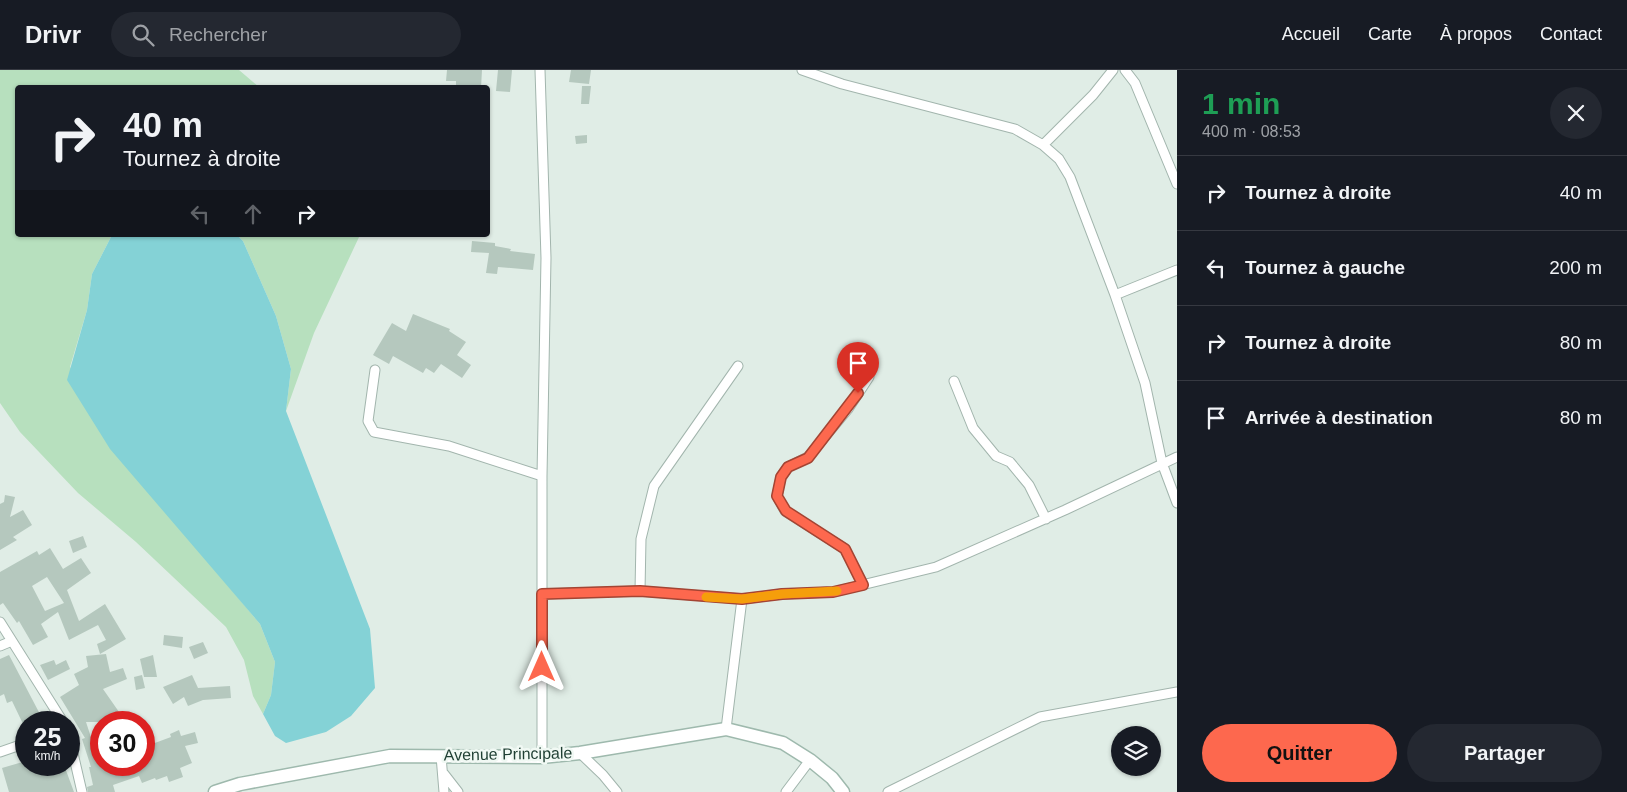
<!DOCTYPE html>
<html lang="fr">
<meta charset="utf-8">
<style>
:root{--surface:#171b24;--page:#242831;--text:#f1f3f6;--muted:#9ea1a6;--line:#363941;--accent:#fd684e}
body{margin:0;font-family:Helvetica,sans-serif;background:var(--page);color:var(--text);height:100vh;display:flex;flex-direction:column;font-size:19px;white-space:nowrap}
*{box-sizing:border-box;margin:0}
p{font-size:16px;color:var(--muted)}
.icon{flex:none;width:28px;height:28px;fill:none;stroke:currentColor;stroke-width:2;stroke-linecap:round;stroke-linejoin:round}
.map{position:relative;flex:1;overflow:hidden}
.sheet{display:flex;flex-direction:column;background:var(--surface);width:450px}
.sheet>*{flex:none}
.guide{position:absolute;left:15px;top:15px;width:475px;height:152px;border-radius:5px;box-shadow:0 1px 4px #0004;background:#171b24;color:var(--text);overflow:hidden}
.controls{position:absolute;left:1111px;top:656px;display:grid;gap:10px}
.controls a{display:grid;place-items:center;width:50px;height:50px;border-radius:50%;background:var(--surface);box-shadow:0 1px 4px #0004;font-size:25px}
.speed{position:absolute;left:15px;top:641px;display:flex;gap:10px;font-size:25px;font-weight:700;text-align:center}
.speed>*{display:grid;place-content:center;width:65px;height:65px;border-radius:50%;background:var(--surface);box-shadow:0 1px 4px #0004;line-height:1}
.speed small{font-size:12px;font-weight:400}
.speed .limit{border:8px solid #d22;background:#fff;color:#111}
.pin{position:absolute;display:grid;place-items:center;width:42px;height:42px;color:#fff;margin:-51px -21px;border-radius:50% 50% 50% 0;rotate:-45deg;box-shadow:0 0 5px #0007}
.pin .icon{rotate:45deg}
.me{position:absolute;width:55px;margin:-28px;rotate:0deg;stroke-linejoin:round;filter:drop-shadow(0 0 4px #0008)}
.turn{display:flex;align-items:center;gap:18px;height:105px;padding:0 25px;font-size:22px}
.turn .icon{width:65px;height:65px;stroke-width:2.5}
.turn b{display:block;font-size:35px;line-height:42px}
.lanes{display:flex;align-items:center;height:48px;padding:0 25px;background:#0003;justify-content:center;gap:25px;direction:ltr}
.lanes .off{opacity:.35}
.round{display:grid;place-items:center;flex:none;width:52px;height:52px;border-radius:26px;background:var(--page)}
.overview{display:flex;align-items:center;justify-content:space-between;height:85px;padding:0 25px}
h1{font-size:30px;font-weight:700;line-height:38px;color:#1e9e55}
.cta{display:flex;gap:10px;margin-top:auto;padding:10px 25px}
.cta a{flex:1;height:58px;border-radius:30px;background:var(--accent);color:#111;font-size:20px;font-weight:700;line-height:58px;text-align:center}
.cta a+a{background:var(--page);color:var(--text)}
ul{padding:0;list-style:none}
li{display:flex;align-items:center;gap:15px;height:75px;padding:0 25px;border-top:1px solid var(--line)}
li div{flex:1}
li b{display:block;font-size:19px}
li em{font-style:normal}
header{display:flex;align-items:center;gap:30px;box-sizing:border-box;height:70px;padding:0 25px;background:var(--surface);border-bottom:1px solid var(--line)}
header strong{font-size:24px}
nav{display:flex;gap:28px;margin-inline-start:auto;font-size:18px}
.search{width:350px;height:45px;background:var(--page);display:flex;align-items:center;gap:12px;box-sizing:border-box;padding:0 18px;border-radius:28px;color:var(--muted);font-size:19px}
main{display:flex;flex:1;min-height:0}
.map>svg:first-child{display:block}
</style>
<header>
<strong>Drivr</strong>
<div class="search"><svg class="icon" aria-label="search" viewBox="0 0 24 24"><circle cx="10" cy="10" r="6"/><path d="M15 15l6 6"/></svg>Rechercher</div>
<nav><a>Accueil</a><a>Carte</a><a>À propos</a><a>Contact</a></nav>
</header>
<main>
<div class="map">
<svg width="1177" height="722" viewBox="0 0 1177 722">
<rect width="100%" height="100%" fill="#e0ede6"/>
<path fill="#b7e0be" d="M 0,0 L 239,0 L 259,17 L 18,18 L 18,165 L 112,165 L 92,204 L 87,240 L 70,297 L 216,501 L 260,554 L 275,592 L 271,625 L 263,644 L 253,626 L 244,590 L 226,557 L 136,472 L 78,423 L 20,362 L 0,333 Z
M 237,165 L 360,165 L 314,263 L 286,341 L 291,299 L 276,246 L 243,171 Z"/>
<path fill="#84d2d6" d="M 112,165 L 237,165 L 243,171 L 276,246 L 291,299 L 286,341 L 370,559 L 375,618 L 351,646 L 326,662 L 286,673 L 275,666 L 263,644 L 271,625 L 275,592 L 260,554 L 110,379 L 67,310 L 87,240 L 92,204 Z"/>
<path fill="#b5c8be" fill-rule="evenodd" d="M 447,0 L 482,0 L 481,18 L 456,18 L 456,11 L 446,11 Z
M 498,0 L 512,0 L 510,22 L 496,21 Z
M 571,0 L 591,0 L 589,14 L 569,12 Z
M 582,16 L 591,16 L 589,34 L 581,34 Z
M 587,65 L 587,73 L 576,74 L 575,66 Z
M 472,171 L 495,173 L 495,176 L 511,179 L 510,181 L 535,184 L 533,200 L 498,197 L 497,204 L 486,203 L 489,183 L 471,182 Z
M 413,244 L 450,259 L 449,261 L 466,272 L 457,285 L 471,295 L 462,308 L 441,294 L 434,303 L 426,298 L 423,303 L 393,286 L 389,294 L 373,285 L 392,253 L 406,261 Z
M 5,425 L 15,427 L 10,447 L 23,440 L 32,455 L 13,467 L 17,470 L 0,480 L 0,434 L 4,432 Z
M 83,466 L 87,477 L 73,483 L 69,471 Z
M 50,478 L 63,499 L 81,488 L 91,503 L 67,520 L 79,551 L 105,534 L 126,569 L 100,584 L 97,574 L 106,570 L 98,555 L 69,570 L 58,542 L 41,554 L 48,567 L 33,575 L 19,551 L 17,553 L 3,533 L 0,535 L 0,502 L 37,481 L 39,485 ZM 47,507 L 64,533 L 45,541 L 32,516 Z
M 164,565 L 183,567 L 182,578 L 163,575 Z
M 203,572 L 208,583 L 194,589 L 189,577 Z
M 106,584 L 110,602 L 123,598 L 127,609 L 103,619 L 126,652 L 86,652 L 100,695 L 144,695 L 144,677 L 171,667 L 170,664 L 179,660 L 181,666 L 195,662 L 198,673 L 185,676 L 192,693 L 180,698 L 183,707 L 169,712 L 167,706 L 156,710 L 155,708 L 142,713 L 139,706 L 113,715 L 115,722 L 88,722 L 87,717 L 93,715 L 89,697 L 91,697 L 82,669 L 85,668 L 60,627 L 79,615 L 74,604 L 88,597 L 86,586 Z
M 9,585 L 42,648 L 26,652 L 24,656 L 12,631 L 7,633 L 4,624 L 0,626 L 0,589 Z
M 153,585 L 157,607 L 144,607 L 140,589 Z
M 54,590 L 56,595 L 66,590 L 70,599 L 48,610 L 40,595 Z
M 142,605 L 145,618 L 136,620 L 134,607 Z
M 192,605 L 198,618 L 230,616 L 231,628 L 203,630 L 188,636 L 184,627 L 173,634 L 163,617 Z
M 26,691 L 26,695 L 64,695 L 74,722 L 9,722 L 2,698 Z"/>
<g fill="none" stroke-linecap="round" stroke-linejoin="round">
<defs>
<path id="street" d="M 540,0 L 546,188 L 542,406 L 542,687
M 802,0 L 842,14 L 1015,59 L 1043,75 L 1059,89 L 1070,107 L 1115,225 L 1145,313 L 1162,393 L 1177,433
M 1125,0 L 1135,13 L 1177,114
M 1043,75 L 1093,25 L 1113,0
M 1115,225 L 1177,200
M 375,300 L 368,351 L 374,362 L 449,376 L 542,406
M 954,311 L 973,358 L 996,386 L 1010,392 L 1029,415 L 1046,449
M 863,515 L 845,479 L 785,441 L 777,426 L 781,407 L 788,397 L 808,387 L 848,339 L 869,307
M 640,521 L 641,469 L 654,416 L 738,296
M 542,524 L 640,521 L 742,529
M 0,552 L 63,652
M 0,576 L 12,571
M 726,659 L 742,529 L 782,524 L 833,522 L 936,497 L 1065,440 L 1177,387
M 69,666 L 82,722
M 0,682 L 26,673
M 580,683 L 603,705 L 617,722
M 441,686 L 444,722
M 444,704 L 458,722
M 786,722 L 810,690
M 888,722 L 1040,647 L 1177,622"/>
<path id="secondary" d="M 215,722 L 240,714 L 390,686 L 542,687 L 580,683 L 726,659 L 783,673 L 810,690 L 832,708 L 843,722"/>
</defs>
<use href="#street" stroke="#a2b5ad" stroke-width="11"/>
<use href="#secondary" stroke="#9eb9ad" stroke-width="15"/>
<use href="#street" stroke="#fff" stroke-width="9"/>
<use href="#secondary" stroke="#fff" stroke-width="12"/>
</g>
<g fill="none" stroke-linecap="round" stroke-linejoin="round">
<defs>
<path id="route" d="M 542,597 L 542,524 L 640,521 L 742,529 L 782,524 L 833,522 L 863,515 L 845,479 L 786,441 L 777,426 L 781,407 L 788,397 L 808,388 L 858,323"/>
</defs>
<use href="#route" stroke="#a44433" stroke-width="12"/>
<use href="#route" stroke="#fd684e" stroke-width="9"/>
<path stroke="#f59e0b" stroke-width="9" d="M 706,527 L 742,529 L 782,524 L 837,521"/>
</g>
<g text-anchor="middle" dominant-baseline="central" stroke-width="5" stroke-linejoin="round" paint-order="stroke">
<g font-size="16" fill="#1f3f33" stroke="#f1f9f4">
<text transform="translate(508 684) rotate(-1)">Avenue Principale</text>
</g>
</g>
</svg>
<div class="controls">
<a><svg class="icon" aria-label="layers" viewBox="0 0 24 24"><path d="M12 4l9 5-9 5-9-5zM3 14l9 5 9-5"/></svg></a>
</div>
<div class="speed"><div>25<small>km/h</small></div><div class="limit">30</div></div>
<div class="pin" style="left:858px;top:323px;background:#d93025"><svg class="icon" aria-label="arrive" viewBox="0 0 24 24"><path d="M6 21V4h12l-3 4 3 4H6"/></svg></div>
<svg class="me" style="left:542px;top:597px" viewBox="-20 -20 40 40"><path d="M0-17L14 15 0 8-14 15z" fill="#fd684e" stroke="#fff" stroke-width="4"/></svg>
<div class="guide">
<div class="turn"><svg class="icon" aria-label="right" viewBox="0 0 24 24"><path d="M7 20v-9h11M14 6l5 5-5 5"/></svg><div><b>40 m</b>Tournez à droite</div></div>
<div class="lanes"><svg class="icon off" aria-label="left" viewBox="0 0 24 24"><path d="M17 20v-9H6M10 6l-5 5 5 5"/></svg><svg class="icon off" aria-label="ahead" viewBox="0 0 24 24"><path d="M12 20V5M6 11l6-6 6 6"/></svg><svg class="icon" aria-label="right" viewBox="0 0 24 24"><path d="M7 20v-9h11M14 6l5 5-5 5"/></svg></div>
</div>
</div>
<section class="sheet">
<div class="overview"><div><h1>1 min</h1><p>400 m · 08:53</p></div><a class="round"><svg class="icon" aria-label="close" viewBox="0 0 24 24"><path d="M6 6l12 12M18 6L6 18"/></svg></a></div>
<ul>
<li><svg class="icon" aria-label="right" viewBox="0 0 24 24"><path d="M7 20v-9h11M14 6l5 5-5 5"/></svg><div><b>Tournez à droite</b></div><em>40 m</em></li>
<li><svg class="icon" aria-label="left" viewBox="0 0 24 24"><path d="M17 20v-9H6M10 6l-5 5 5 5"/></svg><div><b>Tournez à gauche</b></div><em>200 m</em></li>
<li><svg class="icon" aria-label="right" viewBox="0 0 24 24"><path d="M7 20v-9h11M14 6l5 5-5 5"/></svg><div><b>Tournez à droite</b></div><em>80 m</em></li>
<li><svg class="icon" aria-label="arrive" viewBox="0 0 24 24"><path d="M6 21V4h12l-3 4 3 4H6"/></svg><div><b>Arrivée à destination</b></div><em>80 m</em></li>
</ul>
<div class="cta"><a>Quitter</a><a>Partager</a></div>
</section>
</main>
